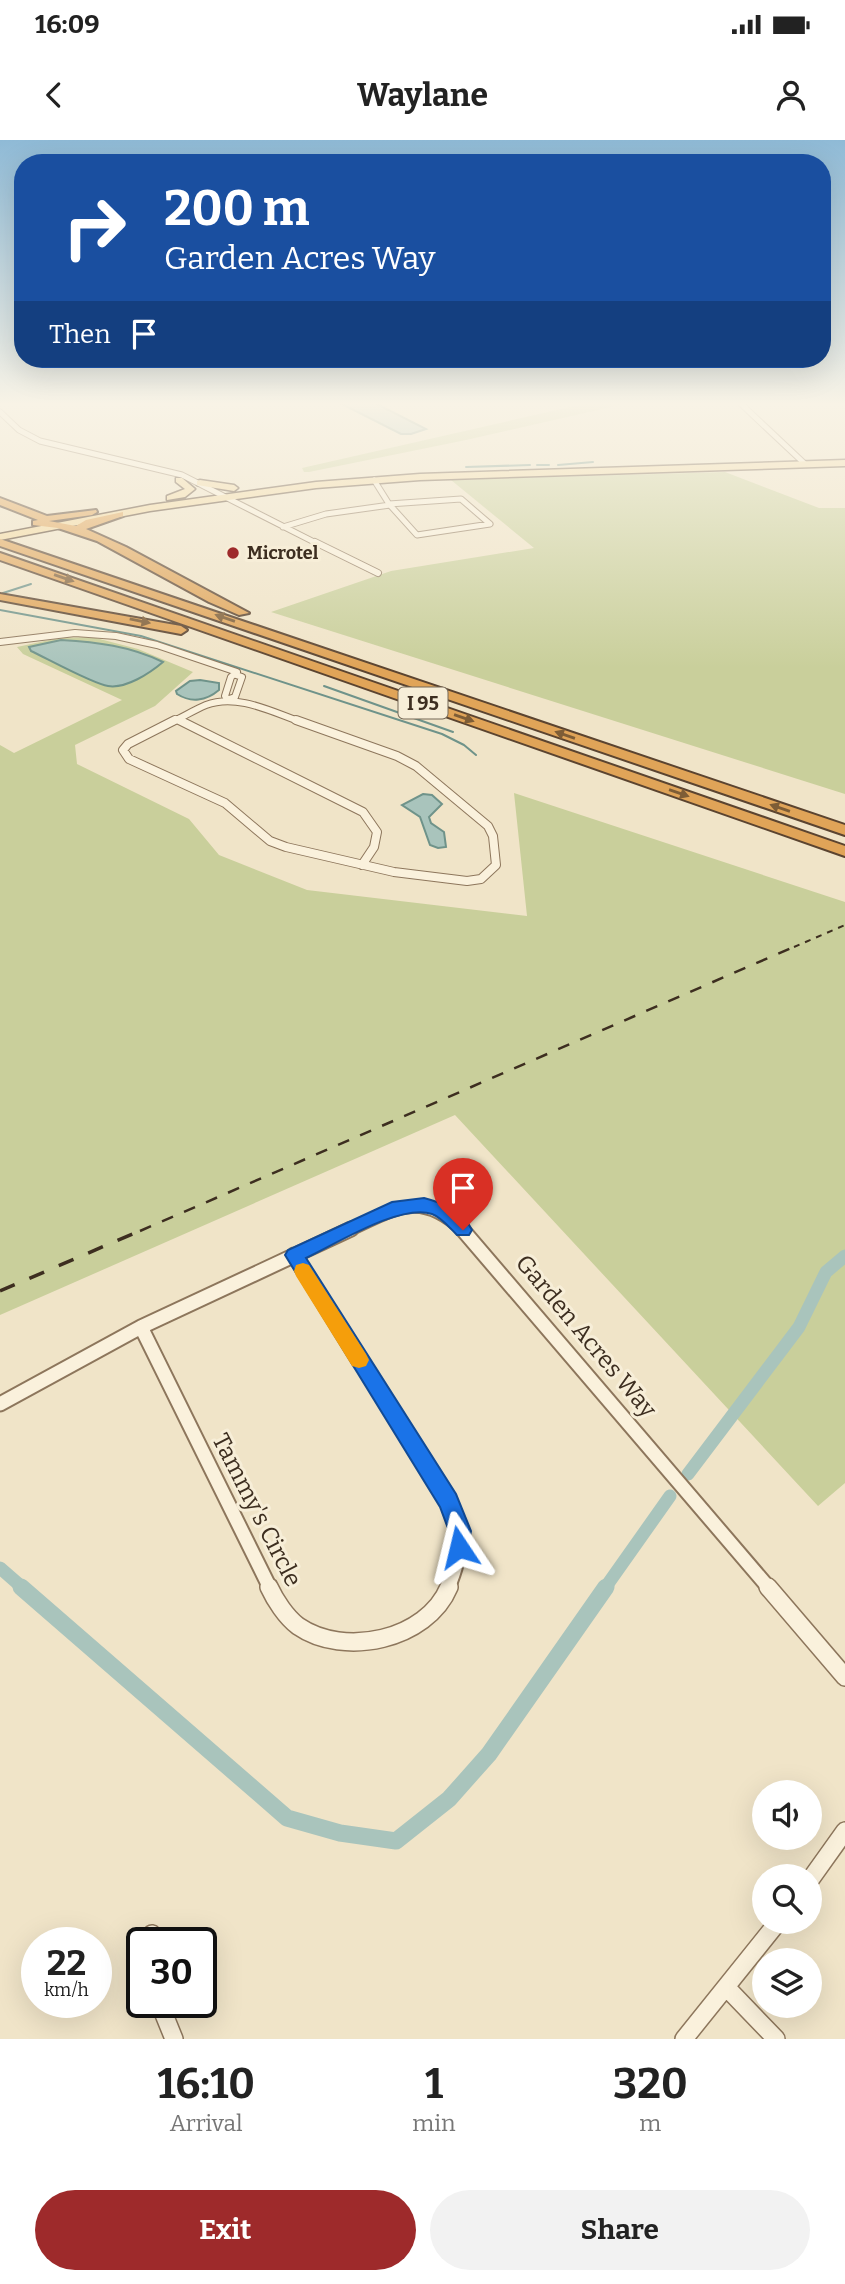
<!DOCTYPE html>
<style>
:root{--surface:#fff;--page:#f2f2f2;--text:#222;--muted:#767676;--accent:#9e2a2b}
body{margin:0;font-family:Bitter,serif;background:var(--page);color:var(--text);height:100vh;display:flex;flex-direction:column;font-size:26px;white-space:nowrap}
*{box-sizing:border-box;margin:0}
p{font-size:23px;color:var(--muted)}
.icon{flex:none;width:38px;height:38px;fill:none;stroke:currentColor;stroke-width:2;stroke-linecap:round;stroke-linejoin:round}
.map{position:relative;height:1899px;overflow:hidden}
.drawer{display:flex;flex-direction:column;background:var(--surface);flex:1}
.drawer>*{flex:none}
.guide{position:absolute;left:14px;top:14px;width:817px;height:214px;border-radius:28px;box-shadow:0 7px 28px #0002;background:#1a4fa0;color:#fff;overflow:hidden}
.tools{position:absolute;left:752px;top:1640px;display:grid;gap:14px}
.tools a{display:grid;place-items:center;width:70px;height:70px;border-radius:50%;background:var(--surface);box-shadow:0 7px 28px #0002;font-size:35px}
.speed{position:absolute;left:21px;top:1787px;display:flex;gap:14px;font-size:35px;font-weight:700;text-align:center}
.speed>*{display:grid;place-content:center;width:91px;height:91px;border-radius:50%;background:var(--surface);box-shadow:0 7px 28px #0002;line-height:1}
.speed small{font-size:18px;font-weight:400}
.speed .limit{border:4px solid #111;border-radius:10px;background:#fff;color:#111}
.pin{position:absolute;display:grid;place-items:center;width:60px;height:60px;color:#fff;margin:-72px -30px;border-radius:50% 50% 50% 0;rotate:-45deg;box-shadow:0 0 7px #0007}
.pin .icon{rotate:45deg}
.me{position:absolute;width:77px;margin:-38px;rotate:350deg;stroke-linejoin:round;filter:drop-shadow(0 0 5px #0008)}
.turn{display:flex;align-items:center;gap:24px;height:147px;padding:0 35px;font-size:32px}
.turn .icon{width:91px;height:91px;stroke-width:2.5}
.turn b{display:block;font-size:49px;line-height:60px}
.then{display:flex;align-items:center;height:66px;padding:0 35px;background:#0003;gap:14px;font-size:26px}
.eta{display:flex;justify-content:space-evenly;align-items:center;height:119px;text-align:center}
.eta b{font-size:42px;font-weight:700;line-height:49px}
.primary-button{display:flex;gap:14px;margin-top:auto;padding:14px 35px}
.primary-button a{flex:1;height:80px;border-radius:42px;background:var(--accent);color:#fff;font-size:28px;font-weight:700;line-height:80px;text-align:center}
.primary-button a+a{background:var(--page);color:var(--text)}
.status{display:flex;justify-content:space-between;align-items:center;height:49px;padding:0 35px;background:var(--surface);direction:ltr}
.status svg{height:19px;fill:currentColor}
header{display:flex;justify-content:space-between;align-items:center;height:91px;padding:0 35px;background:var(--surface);font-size:32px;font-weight:700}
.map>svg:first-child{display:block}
</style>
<div class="status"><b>16:09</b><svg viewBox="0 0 49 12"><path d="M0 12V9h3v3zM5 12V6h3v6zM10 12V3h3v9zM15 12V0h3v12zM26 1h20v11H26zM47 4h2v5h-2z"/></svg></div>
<header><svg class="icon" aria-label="back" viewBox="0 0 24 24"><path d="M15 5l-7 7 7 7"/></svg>Waylane<svg class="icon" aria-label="person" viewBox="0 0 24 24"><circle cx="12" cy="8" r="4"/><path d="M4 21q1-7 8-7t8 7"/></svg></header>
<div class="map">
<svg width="845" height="1899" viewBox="0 0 845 1899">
<rect width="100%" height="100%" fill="#f0e4c8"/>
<path fill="#c9cf9b" d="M 592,262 L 633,262 L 466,300 L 309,332 L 304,332 L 302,328 Z
M 725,332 L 819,368 L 845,368 L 845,654 L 271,472 L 391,431 L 534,408 L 451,340 Z
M 92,497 L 138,509 L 193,532 L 155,566 L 75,605 L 77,624 L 189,679 L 219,715 L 307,750 L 527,776 L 514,653 L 845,762 L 845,1343 L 818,1366 L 455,975 L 0,1175 L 0,605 L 14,613 L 122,560 L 23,514 L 17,507 L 59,498 Z"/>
<path fill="#a9c4bc" stroke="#6f938a" stroke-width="2" d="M 338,262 L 373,262 L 426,289 L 411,294 L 401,294 Z
M 61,500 C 97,502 130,506 163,522 C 150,533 126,549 108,546 C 93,544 48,519 31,511 L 29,507 Z
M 200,540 L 219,543 L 219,550 C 206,561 191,563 177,554 L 176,551 L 190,541 Z
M 423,654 L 432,655 L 442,664 L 429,677 L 431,683 L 444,692 L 446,707 L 438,708 L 430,705 L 420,677 L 402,665 Z"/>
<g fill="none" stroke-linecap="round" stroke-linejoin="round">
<path stroke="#6f938a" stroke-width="2" d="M 537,325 L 549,325
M 558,325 L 593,322
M 466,327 L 530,325
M 3,453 L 31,444
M 0,470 L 141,496 L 442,594 L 464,605 L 476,615
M 324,546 L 453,592"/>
<path stroke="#a9c4bc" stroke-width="13" d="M 688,1334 L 799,1187 L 826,1132 L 845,1116
M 0,1428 L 23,1448
M 605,1448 L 670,1356"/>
<path stroke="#a9c4bc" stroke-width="17" d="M 21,1447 L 287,1678 L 340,1693 L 396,1701 L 449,1659 L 489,1614 L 606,1447"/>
<defs>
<path id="minor-far5" d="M 739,262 L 805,324
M 0,272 L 19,290 L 40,301 L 182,335 L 318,404
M 374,340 L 389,364
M 461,359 L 490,384 L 417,395 L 389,364 Z
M 283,387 L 326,374 L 390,365"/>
<path id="minor-far4" d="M 315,402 L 378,433
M 0,502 L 75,493 L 116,496 L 157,505 L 237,532 L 231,537 L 225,556 L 229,561
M 229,559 L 235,557 L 242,537 L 236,535
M 178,580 L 183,582
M 172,582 C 183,577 194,570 206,565 C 237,553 272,572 301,582"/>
<path id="minor-far3" d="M 175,580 L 128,604 L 123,610 L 129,619 L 225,663 L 270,701 L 286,707 L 394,732 L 467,741 L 481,739 L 496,725 L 493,696 L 488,686 L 416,626 L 397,616 L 296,580
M 179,580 L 363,672 L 377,692 L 374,707 L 362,725"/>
<path id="minor-far2" d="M 348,1091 C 395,1069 420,1050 463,1091"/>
<path id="minor-far1" d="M 462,1089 L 769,1448
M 294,1115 L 448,1361 C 463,1398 463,1411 448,1448
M 141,1187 L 270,1448
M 0,1264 L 141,1187 L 351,1089"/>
<path id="minor" d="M 269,1447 C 275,1460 286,1477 298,1486 C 344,1518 427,1500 449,1447
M 768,1447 L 845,1537
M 810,1740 L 845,1691
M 151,1802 L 152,1794
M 727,1848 L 776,1899
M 159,1862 L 174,1899
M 684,1899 L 778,1782"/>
<path id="primary" d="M 845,320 L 845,326 L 420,340 L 316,348 L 150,371 L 0,400 L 0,394 L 150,365 L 316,342 L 420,334 Z
M 176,338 L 182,338 L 195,349 L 185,357 L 167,360 L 167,356 L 185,349 L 176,342 Z
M 200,340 L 234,345 L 238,348 L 234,351 L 197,345 L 197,341 Z"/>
<path id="motorway" d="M 0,358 L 47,376 L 96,370 L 97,372 L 92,375 L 49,381 L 76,386 L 86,380 L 123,372 L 123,376 L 86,389 L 126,407 L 249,473 L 239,475 L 209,462 L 97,401 L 58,388 L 33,385 L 33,381 L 38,380 L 0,365 Z
M 0,399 L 845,685 L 845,695 L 0,406 Z
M 0,413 L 845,706 L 845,716 L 0,420 Z
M 0,454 L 181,486 L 187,490 L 181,494 L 0,460 Z"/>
</defs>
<use href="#minor-far5" stroke="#8d765c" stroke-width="7"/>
<use href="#minor-far4" stroke="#8d765c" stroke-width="8"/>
<use href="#minor-far3" stroke="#8d765c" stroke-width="10"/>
<use href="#minor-far2" stroke="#8d765c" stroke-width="14"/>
<use href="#minor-far1" stroke="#8d765c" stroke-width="17"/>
<use href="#minor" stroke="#8d765c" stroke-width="20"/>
<use href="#primary" stroke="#5b4430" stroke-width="3"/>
<use href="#motorway" stroke="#5b4430" stroke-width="4"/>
<use href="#minor-far5" stroke="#faf1dc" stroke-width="5"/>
<use href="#minor-far4" stroke="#faf1dc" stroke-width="6"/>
<use href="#minor-far3" stroke="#faf1dc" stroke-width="8"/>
<use href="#minor-far2" stroke="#faf1dc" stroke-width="10"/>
<use href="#minor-far1" stroke="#faf1dc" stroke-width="13"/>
<use href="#minor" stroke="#faf1dc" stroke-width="17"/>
<use href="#primary" fill="#f3d9a0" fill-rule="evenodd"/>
<use href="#motorway" fill="#e0a458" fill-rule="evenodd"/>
<path stroke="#3d2e20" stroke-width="2" stroke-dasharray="6 6" stroke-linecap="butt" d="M 794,807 L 845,785"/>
<path stroke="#3d2e20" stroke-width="2.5" stroke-dasharray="12 12" stroke-linecap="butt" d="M 140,1091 L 798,805"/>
<path stroke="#3d2e20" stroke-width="3.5" stroke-dasharray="16 16" stroke-linecap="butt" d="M 0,1151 L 144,1089"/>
</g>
<defs><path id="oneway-solid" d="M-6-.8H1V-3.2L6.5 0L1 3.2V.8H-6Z" transform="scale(1.75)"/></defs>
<g fill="#7e5d36">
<use href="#oneway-solid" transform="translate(64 438) rotate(19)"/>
<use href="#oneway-solid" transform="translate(225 478) rotate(-161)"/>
<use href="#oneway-solid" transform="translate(140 481) rotate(11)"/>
<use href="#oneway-solid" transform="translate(464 578) rotate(19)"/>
<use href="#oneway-solid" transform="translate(565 595) rotate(-161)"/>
<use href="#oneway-solid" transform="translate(679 653) rotate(19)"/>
<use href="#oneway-solid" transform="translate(780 668) rotate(-161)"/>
</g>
<linearGradient id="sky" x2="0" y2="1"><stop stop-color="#8fbad6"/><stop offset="0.5" stop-color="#f8f3e6"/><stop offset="1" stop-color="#f8f3e6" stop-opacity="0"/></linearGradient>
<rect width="845" height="528" fill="url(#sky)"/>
<path fill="#1a73e8" stroke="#114b97" stroke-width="2" d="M 424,1058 C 443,1063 462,1070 472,1090 L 469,1095 L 457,1095 C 450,1088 441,1077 432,1074 C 401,1063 336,1104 306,1118 L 456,1354 L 471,1391 L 466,1415 L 459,1418 L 451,1415 L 448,1407 L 449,1391 L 440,1367 L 285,1115 L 288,1110 L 392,1062 Z"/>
<path fill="#f59e0b" d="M 303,1123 L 309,1125 L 366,1214 L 369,1220 L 366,1226 L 359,1228 L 352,1226 L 296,1136 L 294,1131 L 296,1125 Z"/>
<circle fill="#9e2a2b" stroke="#f7eed8" stroke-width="2.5" cx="233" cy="413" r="7"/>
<g text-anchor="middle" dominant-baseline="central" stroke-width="6" stroke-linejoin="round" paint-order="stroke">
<g font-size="18" font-weight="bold" fill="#3d2e20" stroke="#f7eed8" text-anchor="start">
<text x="247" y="413">Microtel</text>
</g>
<rect fill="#f7eed8" stroke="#756857" stroke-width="2" x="398.5" y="547.5" width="49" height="31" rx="5"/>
<g font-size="19" font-weight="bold" fill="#3d2e20">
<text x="423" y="563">I 95</text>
</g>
<g font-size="24" fill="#3d2e20" stroke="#f7eed8">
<text transform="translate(586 1196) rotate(50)">Garden Acres Way</text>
<text transform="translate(257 1370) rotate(63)">Tammy's Circle</text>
</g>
</g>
</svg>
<div class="tools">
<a><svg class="icon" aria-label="sound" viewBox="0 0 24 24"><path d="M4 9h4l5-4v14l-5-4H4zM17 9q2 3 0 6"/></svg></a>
<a><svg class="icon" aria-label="search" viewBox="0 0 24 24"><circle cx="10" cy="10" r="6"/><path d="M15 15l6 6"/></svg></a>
<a><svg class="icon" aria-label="layers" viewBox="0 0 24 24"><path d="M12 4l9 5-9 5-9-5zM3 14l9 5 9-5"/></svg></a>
</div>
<div class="speed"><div>22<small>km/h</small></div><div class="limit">30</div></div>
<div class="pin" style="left:463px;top:1090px;background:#d93025"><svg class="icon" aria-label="arrive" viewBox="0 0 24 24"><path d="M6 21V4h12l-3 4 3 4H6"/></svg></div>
<svg class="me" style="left:459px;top:1407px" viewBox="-20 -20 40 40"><path d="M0-17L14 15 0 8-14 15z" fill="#1a73e8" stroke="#fff" stroke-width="4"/></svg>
<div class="guide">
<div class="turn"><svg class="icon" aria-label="right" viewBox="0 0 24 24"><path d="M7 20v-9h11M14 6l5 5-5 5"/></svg><div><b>200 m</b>Garden Acres Way</div></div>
<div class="then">Then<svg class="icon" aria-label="arrive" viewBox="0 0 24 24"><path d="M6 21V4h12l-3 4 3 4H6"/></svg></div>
</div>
</div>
<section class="drawer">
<div class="eta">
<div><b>16:10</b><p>Arrival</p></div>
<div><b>1</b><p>min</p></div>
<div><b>320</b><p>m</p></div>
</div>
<div class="primary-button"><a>Exit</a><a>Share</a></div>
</section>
